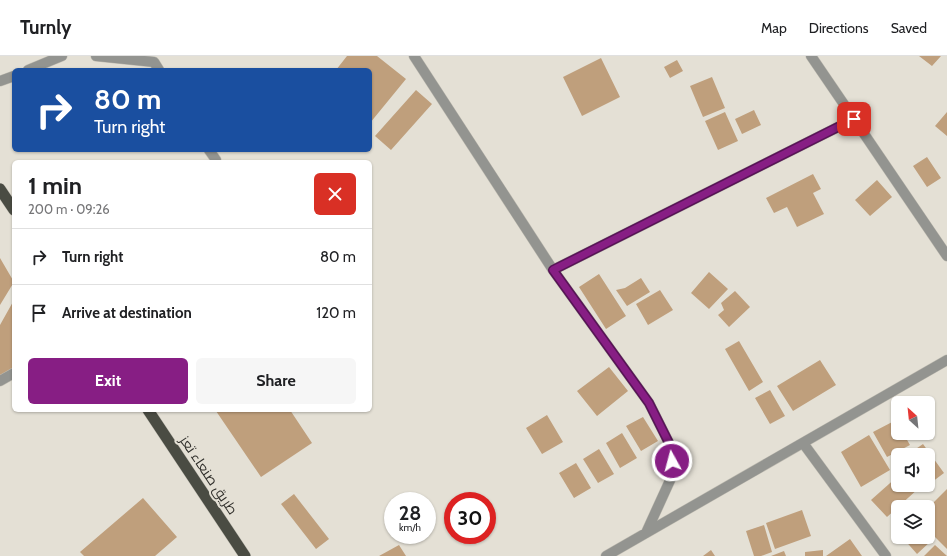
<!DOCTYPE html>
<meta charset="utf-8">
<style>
:root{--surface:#fff;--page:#f6f6f6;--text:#202124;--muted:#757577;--line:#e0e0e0;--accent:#871e84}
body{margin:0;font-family:Cabin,Cairo,sans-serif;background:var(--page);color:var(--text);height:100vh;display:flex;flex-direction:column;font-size:15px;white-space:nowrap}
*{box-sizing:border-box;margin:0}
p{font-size:13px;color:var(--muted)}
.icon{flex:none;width:22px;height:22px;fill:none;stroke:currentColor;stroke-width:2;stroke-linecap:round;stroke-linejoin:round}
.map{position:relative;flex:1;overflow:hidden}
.drawer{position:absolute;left:12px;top:104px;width:360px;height:252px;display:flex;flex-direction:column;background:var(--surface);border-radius:6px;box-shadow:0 1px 3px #0004}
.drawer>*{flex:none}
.top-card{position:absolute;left:12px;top:12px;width:360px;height:84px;border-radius:6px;box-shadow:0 1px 3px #0004;background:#1a4fa0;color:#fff;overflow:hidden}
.needle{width:26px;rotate:333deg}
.fabs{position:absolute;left:891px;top:340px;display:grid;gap:8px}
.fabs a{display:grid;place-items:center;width:44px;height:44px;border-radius:6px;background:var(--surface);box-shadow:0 1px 3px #0004;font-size:20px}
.speed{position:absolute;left:384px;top:436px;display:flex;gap:8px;font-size:20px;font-weight:700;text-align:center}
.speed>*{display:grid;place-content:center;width:52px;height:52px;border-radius:50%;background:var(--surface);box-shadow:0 1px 3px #0004;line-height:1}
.speed small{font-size:10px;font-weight:400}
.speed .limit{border:6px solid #d22;background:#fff;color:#111}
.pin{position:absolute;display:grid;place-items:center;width:34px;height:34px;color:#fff;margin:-17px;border-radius:8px;box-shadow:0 2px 6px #0006}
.me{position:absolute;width:44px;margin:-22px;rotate:353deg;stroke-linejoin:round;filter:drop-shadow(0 0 3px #0008)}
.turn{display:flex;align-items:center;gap:14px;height:84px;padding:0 16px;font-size:18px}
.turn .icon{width:52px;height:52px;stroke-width:2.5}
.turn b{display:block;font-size:28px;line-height:34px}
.round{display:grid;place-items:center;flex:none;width:42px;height:42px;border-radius:6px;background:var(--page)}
.head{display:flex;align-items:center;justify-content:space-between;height:68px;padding:0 16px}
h1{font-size:24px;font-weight:800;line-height:30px}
.button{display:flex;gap:8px;margin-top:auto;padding:8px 16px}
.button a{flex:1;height:46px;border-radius:6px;background:var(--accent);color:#fff;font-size:16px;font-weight:800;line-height:46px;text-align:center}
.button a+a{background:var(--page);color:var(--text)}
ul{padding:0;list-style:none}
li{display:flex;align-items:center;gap:12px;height:56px;padding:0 16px;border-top:1px solid var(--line)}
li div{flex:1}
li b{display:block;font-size:15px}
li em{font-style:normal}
header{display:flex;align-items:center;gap:24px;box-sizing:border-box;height:56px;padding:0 20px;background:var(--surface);border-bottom:1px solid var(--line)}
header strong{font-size:19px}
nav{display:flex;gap:22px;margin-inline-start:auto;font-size:14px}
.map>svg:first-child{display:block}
</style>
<header>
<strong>Turnly</strong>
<nav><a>Map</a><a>Directions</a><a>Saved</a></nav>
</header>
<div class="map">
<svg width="947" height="500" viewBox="0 0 947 500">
<rect width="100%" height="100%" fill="#e4e0d5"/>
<path fill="#bf9f7c" d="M 347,0 L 377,0 L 406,23 L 370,67 L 370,14 L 336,14 Z
M 919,0 L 941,0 L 932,10 Z
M 601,2 L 620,41 L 582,60 L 563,21 Z
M 677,4 L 683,15 L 670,22 L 664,11 Z
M 712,21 L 725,52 L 703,61 L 690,30 Z
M 416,34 L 432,48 L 391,94 L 375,80 Z
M 754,54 L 761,69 L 742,78 L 735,63 Z
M 725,56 L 738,85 L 718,94 L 705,65 Z
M 947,56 L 947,80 L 935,70 Z
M 927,101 L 941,122 L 927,131 L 913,110 Z
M 813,118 L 821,133 L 813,137 L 824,158 L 797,171 L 787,151 L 774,157 L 766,142 Z
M 877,124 L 892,141 L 870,160 L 855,144 Z
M 0,202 L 14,226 L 0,249 Z
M 709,216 L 728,233 L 709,253 L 691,237 Z
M 599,218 L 626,260 L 606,273 L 579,231 Z
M 641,222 L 650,236 L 627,250 L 616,234 L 625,232 Z
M 660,234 L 673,254 L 648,269 L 636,248 Z
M 735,235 L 750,251 L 729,271 L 718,259 L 724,254 L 721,247 Z
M 14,244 L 14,318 L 0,326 L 0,269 Z
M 739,285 L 763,326 L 749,335 L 725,293 Z
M 820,304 L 836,329 L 793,355 L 777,330 Z
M 609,311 L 628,335 L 597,360 L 577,335 Z
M 770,334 L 785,360 L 770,368 L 755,342 Z
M 217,354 L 290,354 L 312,387 L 261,421 L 216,355 Z
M 547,359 L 563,386 L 542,398 L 526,372 Z
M 643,361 L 658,385 L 641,395 L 626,370 Z
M 896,364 L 898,367 L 898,377 L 903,377 L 910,389 L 887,401 L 873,376 Z
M 622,377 L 637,402 L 620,412 L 606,387 Z
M 907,377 L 918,377 L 909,382 Z
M 869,379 L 890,414 L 861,431 L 841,396 Z
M 923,388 L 944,417 L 920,435 L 916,429 L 928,429 L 928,399 L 907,399 Z
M 599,393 L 614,418 L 598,427 L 583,403 Z
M 576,407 L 591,432 L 574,442 L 559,417 Z
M 898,420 L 898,429 L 915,429 L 919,432 L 887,461 L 871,444 Z
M 947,433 L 947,493 L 928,474 L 928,452 Z
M 294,438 L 329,483 L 316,493 L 281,448 Z
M 143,442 L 177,481 L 155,500 L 84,500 L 80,496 Z
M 802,454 L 811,480 L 775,493 L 766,467 Z
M 764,469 L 772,496 L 761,500 L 754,500 L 746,475 Z
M 902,481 L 928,481 L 931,485 L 917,498 Z
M 850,483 L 862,500 L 826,500 Z
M 399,489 L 406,500 L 379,500 Z
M 935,489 L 947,500 L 924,500 Z
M 711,494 L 715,500 L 703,500 Z
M 823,494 L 823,500 L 805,500 L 805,496 Z
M 784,495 L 786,500 L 771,500 Z"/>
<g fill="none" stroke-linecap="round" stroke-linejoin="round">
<defs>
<path id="service" d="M 96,0 L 154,6 L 159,14
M 28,14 L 62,0
M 0,25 L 14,20
M 209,94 L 216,104"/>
<path id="minor" d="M 414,0 L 553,214 L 649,347 L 671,391 L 672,420 L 646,477
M 854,63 L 947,200
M 553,214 L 854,63 L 811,0
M 0,325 L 14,317
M 803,387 L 886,500
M 606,500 L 947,304"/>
<path id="trunk" d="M 0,133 L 14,154
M 148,354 L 245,500"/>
</defs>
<use href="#service" stroke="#c0bdb3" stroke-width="11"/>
<use href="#minor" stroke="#c0bdb3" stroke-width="11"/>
<use href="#trunk" stroke="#c0bdb3" stroke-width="12"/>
<use href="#service" stroke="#939490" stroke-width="10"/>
<use href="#minor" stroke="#939490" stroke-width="10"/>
<use href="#trunk" stroke="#4a4c43" stroke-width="11"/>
</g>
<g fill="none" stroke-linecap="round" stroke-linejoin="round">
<defs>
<path id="route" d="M 672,405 L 671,391 L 649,347 L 553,214 L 854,63"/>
</defs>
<use href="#route" stroke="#581456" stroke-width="10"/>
<use href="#route" stroke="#871e84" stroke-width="7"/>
</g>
<g text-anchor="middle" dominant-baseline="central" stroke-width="4" stroke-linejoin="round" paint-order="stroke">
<g font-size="14" fill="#302f2b" stroke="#e4e0d5">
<text transform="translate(209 419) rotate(56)">طريق صنعاء تعز</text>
</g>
</g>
</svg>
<div class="fabs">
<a><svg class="needle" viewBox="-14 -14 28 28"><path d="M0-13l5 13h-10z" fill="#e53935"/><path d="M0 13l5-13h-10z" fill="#757577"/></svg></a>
<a><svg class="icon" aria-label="sound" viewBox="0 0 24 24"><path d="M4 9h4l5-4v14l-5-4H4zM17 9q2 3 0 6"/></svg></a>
<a><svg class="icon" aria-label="layers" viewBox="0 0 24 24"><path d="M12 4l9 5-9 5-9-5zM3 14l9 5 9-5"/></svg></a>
</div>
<div class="speed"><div>28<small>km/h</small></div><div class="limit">30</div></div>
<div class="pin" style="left:854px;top:63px;background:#d93025"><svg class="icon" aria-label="arrive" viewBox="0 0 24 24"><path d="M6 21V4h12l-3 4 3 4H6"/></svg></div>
<svg class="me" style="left:672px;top:405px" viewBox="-20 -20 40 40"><circle r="17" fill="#871e84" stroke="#fff" stroke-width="3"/><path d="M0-11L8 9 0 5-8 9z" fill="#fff"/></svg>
<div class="top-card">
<div class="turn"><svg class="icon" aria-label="right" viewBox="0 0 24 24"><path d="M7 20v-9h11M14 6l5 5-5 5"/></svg><div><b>80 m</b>Turn right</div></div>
</div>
<section class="drawer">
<div class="head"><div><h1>1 min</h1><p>200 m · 09:26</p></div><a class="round" style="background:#d93025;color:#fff"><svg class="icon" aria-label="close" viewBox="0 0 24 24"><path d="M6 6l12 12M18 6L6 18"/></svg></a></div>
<ul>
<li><svg class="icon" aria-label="right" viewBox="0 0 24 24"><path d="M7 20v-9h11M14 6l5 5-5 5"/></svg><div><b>Turn right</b></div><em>80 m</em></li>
<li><svg class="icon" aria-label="arrive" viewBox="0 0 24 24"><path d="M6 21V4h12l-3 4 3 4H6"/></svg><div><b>Arrive at destination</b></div><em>120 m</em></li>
</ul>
<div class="button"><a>Exit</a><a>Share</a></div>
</section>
</div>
